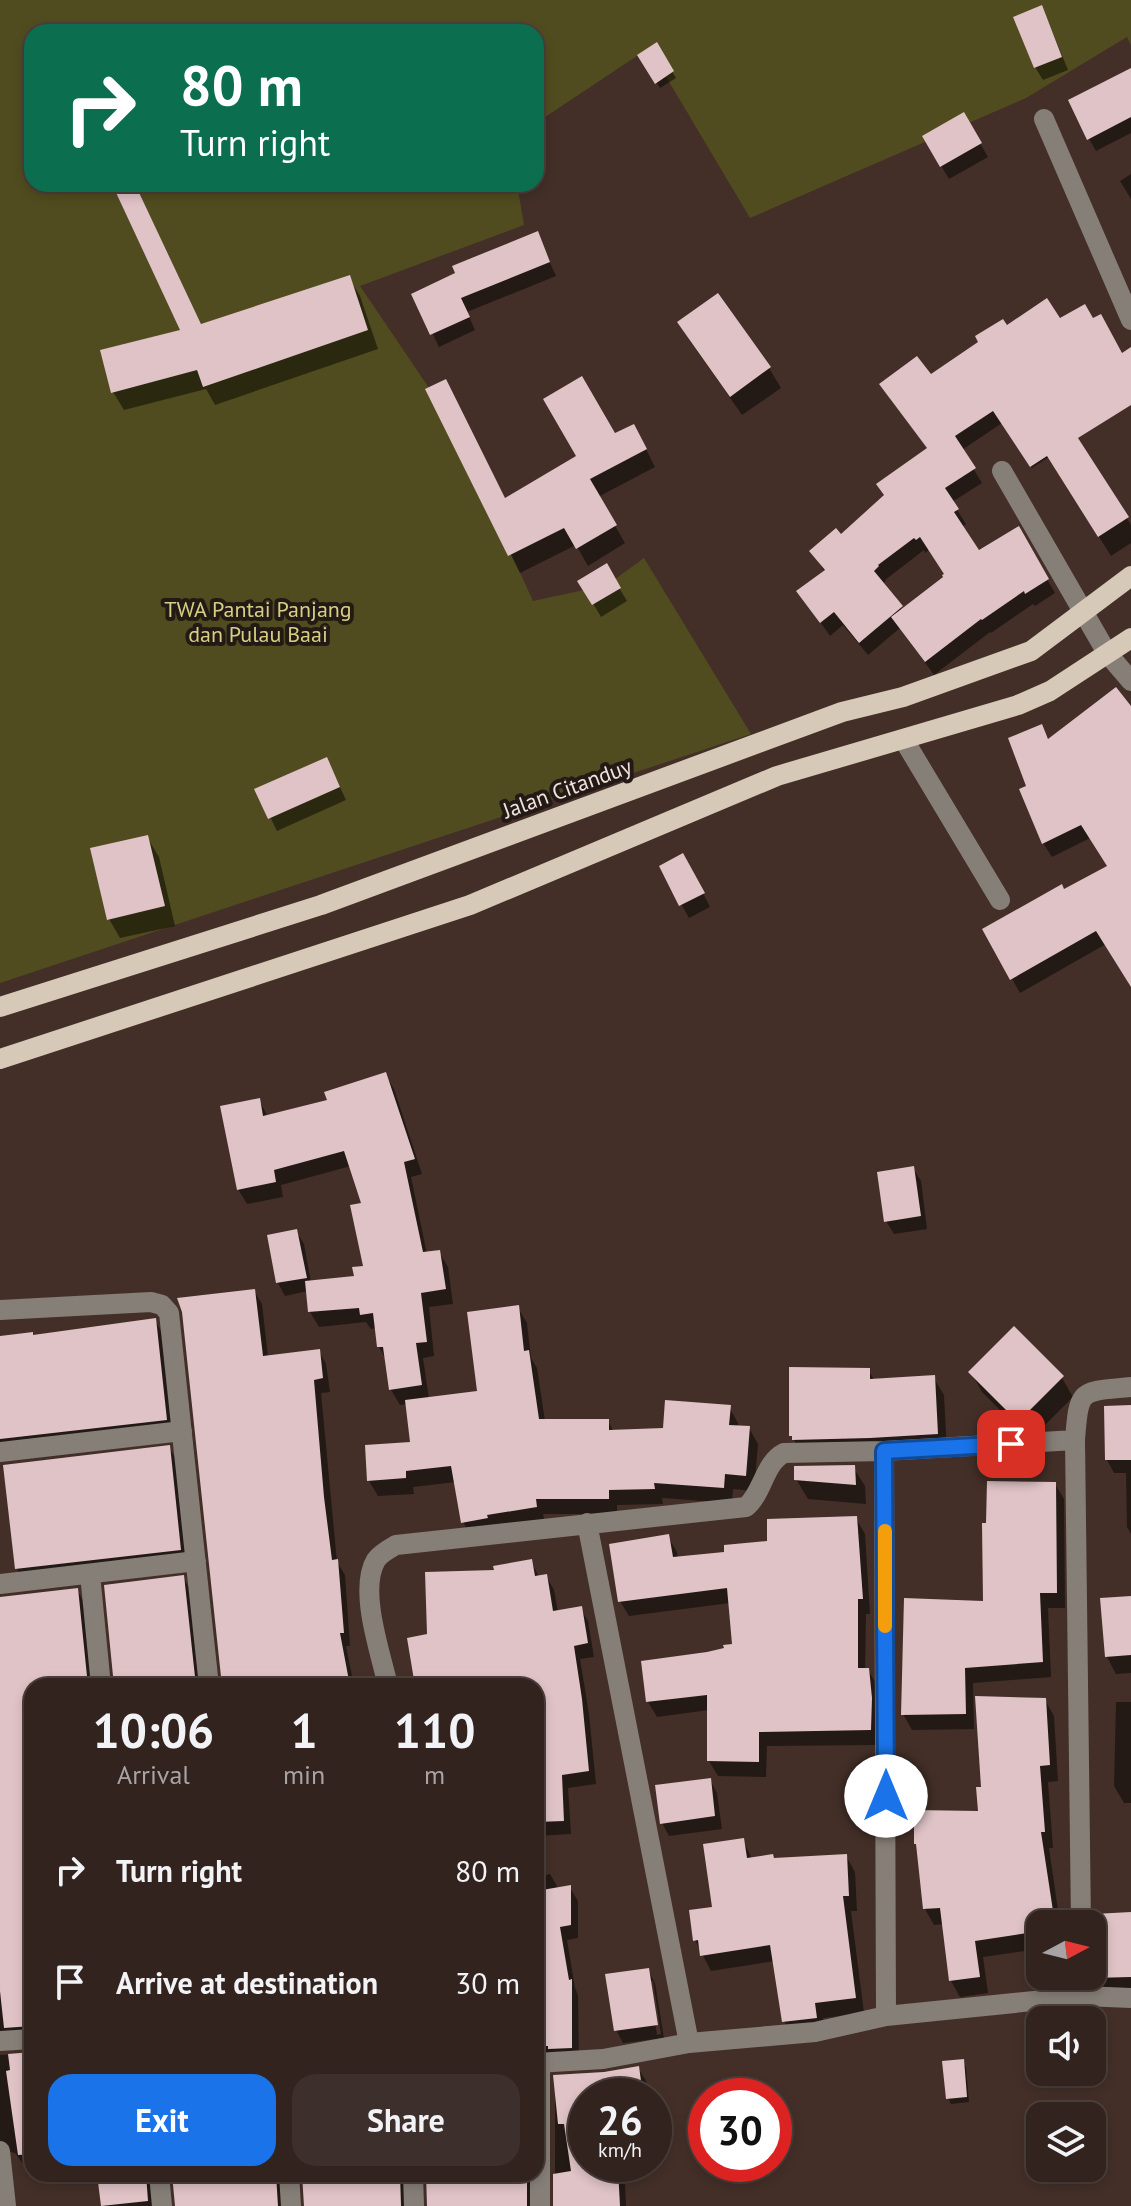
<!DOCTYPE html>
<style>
:root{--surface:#32231e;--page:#3d2f2b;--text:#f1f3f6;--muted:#a8a4a4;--line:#4d403c;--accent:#1a73e8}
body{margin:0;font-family:"PT Sans",sans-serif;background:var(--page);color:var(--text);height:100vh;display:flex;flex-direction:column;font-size:30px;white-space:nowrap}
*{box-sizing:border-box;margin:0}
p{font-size:26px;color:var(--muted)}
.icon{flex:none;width:44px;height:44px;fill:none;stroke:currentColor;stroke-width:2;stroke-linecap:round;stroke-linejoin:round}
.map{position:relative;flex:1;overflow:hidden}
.sheet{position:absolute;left:24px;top:1678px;width:520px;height:504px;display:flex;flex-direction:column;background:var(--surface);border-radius:24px;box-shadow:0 4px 12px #0003,0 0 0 2px var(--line)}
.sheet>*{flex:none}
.banner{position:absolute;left:24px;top:24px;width:520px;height:168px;border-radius:24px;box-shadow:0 4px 12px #0003,0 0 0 2px var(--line);background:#0b6e4f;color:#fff;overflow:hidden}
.needle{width:52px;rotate:83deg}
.controls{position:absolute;left:1026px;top:1910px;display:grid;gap:16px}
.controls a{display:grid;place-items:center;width:80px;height:80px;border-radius:16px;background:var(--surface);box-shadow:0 4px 12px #0003,0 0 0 2px var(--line);font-size:40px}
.speed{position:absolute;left:568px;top:2078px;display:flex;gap:16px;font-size:40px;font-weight:700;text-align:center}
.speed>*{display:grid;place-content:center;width:104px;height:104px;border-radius:50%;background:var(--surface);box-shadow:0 4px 12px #0003,0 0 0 2px var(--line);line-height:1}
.speed small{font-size:20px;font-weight:400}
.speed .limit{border:12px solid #d22;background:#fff;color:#111}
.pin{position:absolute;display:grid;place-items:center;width:68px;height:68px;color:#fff;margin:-34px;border-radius:16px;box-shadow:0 4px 12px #0006}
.me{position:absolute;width:88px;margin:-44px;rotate:0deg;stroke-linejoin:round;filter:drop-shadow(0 0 6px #0008)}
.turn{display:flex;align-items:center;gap:28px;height:168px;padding:0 24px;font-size:36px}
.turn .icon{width:104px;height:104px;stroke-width:2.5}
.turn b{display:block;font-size:56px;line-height:68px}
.eta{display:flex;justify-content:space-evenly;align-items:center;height:136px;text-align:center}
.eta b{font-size:48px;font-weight:700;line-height:56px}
.action{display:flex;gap:16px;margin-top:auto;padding:16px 24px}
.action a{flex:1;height:92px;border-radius:24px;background:var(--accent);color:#fff;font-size:32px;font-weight:700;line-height:92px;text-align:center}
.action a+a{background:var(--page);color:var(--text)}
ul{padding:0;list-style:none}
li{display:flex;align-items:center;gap:24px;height:112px;padding:0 24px}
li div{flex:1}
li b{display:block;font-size:30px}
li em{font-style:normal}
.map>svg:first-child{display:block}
</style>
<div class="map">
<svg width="1131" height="2206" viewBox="0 0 1131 2206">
<rect width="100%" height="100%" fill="#432f28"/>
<path fill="#514c1f" d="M 0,0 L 1131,0 L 1131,45 L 1127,37 L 1026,98 L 750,218 L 649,48 L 536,123 L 536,32 L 32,32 L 32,184 L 517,184 L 524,225 L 360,286 L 450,419 L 533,601 L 589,589 L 596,593 L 644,558 L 751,734 L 0,983 Z"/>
<path fill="#0007" fill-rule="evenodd" d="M 1041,8 L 1048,21 L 1068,70 L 1043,80 L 1035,67 Z
M 656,45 L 676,78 L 660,88 L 640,55 Z
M 1131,70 L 1131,133 L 1096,151 L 1089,139 Z
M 963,114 L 988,157 L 949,179 L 924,137 Z
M 1131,174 L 1131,199 L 1120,181 Z
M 114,184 L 135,184 L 202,326 L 349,278 L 360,296 L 378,349 L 215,405 L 206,389 L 124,410 L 113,392 L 183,331 Z
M 537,234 L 556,276 L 467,312 L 475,330 L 439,347 L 414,295 Z
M 718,295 L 769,368 L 781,388 L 742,415 L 691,342 L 680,323 Z
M 1060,320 L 1093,321 L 1122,355 L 1131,355 L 1131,404 L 1032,468 L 1002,423 L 962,450 L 982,483 L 952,502 L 966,524 L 961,527 L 979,553 L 1018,529 L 1055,593 L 1035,606 L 1033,604 L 991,633 L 990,632 L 934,675 L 900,628 L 868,655 L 843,625 L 830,636 L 799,592 L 825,572 L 812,552 L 841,537 L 886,496 L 928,449 L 890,399 L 930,377 L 1006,328 ZM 930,549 L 946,575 L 903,611 L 882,584 L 886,581 L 885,580 L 924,550 L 925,553 Z
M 428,390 L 505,500 L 615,436 L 643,443 L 655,467 L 598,497 L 625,543 L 588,566 L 576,545 L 520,573 Z
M 1086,454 L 1131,525 L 1131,543 L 1111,556 L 1068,487 Z
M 606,566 L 627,601 L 601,617 L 580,581 Z
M 1131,710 L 1131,984 L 1106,944 L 1020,993 L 985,930 L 1109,867 L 1090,838 L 1052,857 L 1043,843 L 1028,787 L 1041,727 L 1049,740 Z
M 327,759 L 346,800 L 277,831 L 257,790 Z
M 147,837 L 159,857 L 175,926 L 120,938 L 109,919 Z
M 661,867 L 690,868 L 710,907 L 689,918 Z
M 385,1074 L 394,1089 L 422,1174 L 411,1177 L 427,1254 L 439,1252 L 448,1267 L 453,1304 L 429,1307 L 434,1356 L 423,1358 L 429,1399 L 479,1393 L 518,1308 L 527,1323 L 531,1358 L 537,1368 L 545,1421 L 608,1421 L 614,1432 L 665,1430 L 729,1407 L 738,1423 L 738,1428 L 749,1428 L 758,1444 L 754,1491 L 733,1489 L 732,1503 L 662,1498 L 663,1504 L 617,1505 L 617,1514 L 543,1514 L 545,1523 L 472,1538 L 463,1522 L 456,1482 L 413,1487 L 414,1494 L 378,1496 L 369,1481 L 412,1444 L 408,1404 L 400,1405 L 391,1390 L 387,1361 L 379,1347 L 377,1328 L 371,1329 L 366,1322 L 319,1327 L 310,1312 L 308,1291 L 285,1296 L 278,1283 L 296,1231 L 304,1244 L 311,1282 L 356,1278 L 366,1267 L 364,1204 L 351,1166 L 281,1185 L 283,1197 L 247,1204 L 238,1189 L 259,1100 L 267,1115 L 329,1102 Z
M 913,1168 L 921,1181 L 927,1229 L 894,1234 L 886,1221 Z
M 254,1291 L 262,1304 L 268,1357 L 319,1351 L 326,1364 L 330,1392 L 321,1393 L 337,1562 L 345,1575 L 350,1646 L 346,1646 L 354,1686 L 224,1686 Z
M 155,1321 L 163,1334 L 174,1432 L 0,1453 L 0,1338 L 33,1337 Z
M 868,1370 L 875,1381 L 933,1377 L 944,1395 L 947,1451 L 804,1457 L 791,1435 Z
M 971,1372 L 1062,1378 L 1073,1397 L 1030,1440 L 982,1392 Z
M 1131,1407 L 1131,1534 L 1127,1527 L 1126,1473 L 1114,1473 L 1107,1460 Z
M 169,1448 L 177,1461 L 187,1562 L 24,1582 L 17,1569 Z
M 853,1467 L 865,1486 L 866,1504 L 808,1499 L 796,1479 Z
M 1055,1484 L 1064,1499 L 1065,1608 L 1048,1608 L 1051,1677 L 973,1683 L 974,1729 L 912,1730 L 903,1714 L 985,1603 Z
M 856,1518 L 865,1534 L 870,1614 L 866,1614 L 865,1670 L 868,1670 L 877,1685 L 878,1745 L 767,1746 L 766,1777 L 718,1776 L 709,1761 L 709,1710 L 657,1717 L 648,1702 L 707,1654 L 734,1645 L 730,1603 L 629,1616 L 620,1601 L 668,1537 L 677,1552 L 678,1559 L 726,1554 Z
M 531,1561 L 539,1577 L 546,1576 L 554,1590 L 558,1612 L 580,1608 L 588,1621 L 594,1657 L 580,1659 L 589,1714 L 596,1784 L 568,1788 L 571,1834 L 536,1836 L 536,1686 L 417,1686 L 429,1636 L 496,1572 Z
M 183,1578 L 191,1591 L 201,1686 L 116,1686 Z
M 77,1590 L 85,1604 L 93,1686 L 32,1686 L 32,2040 L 0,2044 L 0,1598 Z
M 1131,1598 L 1131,1673 L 1116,1674 L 1107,1657 Z
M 1045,1700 L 1054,1716 L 1058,1781 L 1048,1782 L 1053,1848 L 1049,1848 L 1060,1924 L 1040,1924 L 1040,1949 L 983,1957 L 988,1993 L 960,1997 L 951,1981 L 944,1924 L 934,1925 L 925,1909 L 919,1849 L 916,1844 L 980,1813 L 983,1788 Z
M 1116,1702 L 1131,1702 L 1131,1803 L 1124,1803 L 1114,1786 Z
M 710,1780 L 717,1793 L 722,1829 L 669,1836 L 662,1823 Z
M 743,1840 L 752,1859 L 846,1856 L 855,1872 L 857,1911 L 851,1911 L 864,2013 L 823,2018 L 825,2034 L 793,2037 L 784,2021 L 775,1961 L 711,1971 L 695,1940 L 715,1909 Z
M 536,1841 L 542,1876 L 550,1874 L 558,1888 L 570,1888 L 578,1901 L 578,1938 L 567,1940 L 575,1988 L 578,1995 L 579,2061 L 536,2066 Z
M 1131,1914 L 1131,1994 L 1101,1995 L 1091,1978 L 1092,1933 Z
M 648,1970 L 655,1983 L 664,2038 L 623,2043 L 616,2030 ZM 649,1981 L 653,1981 L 661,2034 L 657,2035 Z
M 32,2054 L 32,2163 L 23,2164 L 15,2153 L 6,2151 L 0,2154 L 0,2055 Z
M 962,2061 L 966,2067 L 969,2102 L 951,2104 L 948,2098 Z
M 638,2068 L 646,2081 L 648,2096 L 586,2096 L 586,2164 L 624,2164 L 626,2206 L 555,2206 L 555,2077 L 604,2074 Z
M 95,2174 L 167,2174 L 154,2206 L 103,2206 L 100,2181 Z
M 168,2174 L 298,2174 L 284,2206 L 177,2206 L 174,2177 Z
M 298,2174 L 422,2174 L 408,2206 L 305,2206 L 303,2175 Z
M 422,2174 L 534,2174 L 534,2206 L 428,2206 L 427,2175 Z"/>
<path fill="#dfc3c6" d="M 1042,5 L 1062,57 L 1034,68 L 1013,17 Z
M 657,42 L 674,71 L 655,84 L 637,55 Z
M 1131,68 L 1131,117 L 1087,140 L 1068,100 Z
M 964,112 L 982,143 L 940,167 L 922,136 Z
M 112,184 L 135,184 L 201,324 L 350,275 L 368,330 L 203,387 L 197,370 L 111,393 L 100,350 L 180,330 Z
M 538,231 L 550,262 L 461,298 L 470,317 L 430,335 L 411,294 L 455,273 L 452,266 Z
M 718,293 L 771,367 L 730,397 L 677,322 Z
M 1047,298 L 1060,318 L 1085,304 L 1093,318 L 1101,314 L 1122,353 L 1131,347 L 1131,405 L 1078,438 L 1129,517 L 1098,537 L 1047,456 L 1030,467 L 993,411 L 955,436 L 976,468 L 945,488 L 959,509 L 954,512 L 979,550 L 1019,526 L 1049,579 L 1025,594 L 1024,591 L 982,620 L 981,619 L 925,662 L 891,617 L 943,577 L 942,575 L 944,574 L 920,537 L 916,540 L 914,538 L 878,565 L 879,566 L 874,571 L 903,606 L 859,643 L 834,612 L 820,623 L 796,591 L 825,570 L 809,551 L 836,528 L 841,534 L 884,495 L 876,484 L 927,448 L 879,384 L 917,356 L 931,374 L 978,342 L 975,336 L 1003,319 L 1007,325 Z
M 582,376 L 615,433 L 634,424 L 647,449 L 590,479 L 617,525 L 576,549 L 564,528 L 508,556 L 425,389 L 446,379 L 505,498 L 576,456 L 543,399 Z
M 607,563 L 621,588 L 592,605 L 577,581 Z
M 1116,687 L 1131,706 L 1131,987 L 1096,931 L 1010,980 L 982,929 L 1062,884 L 1064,889 L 1107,866 L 1081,825 L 1042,844 L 1019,789 L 1026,786 L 1008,738 L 1042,724 L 1048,739 Z
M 327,757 L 340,787 L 268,819 L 254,789 Z
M 148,835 L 165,906 L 107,920 L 90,848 Z
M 683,853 L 705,893 L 679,906 L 659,866 Z
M 386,1072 L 415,1159 L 404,1162 L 423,1252 L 440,1250 L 446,1289 L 421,1293 L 427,1342 L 416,1343 L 422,1385 L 389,1390 L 383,1347 L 377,1347 L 373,1313 L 360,1315 L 359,1308 L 308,1312 L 305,1281 L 354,1276 L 352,1267 L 363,1266 L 350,1205 L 361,1203 L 344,1151 L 274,1170 L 276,1182 L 237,1190 L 220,1106 L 260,1098 L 263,1116 L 327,1100 L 324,1092 Z
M 914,1166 L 921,1216 L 884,1222 L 877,1172 Z
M 297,1229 L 307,1278 L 276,1283 L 267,1235 Z
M 255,1289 L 263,1356 L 320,1349 L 323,1378 L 314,1380 L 324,1497 L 332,1560 L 338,1559 L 344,1633 L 340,1633 L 350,1686 L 222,1686 L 182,1312 L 177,1298 Z
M 519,1305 L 524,1351 L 529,1350 L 539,1419 L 609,1419 L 609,1430 L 663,1428 L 665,1400 L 731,1405 L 729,1425 L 750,1426 L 746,1476 L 725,1474 L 724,1488 L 654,1483 L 655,1489 L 609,1490 L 609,1499 L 536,1499 L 537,1507 L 487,1515 L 488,1518 L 461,1523 L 451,1466 L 406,1471 L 406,1478 L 367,1481 L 365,1445 L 410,1442 L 405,1400 L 477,1391 L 467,1312 Z
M 156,1318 L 167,1420 L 0,1439 L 0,1336 L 33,1332 L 33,1335 Z
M 1014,1326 L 1064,1376 L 1018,1422 L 968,1372 Z
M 789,1367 L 870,1368 L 870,1379 L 935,1375 L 938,1434 L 870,1438 L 792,1440 L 792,1436 L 789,1436 Z
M 1131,1405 L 1131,1460 L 1105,1460 L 1104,1406 Z
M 170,1445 L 181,1550 L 15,1569 L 3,1465 Z
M 855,1465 L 856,1485 L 794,1480 L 794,1466 Z
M 987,1481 L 1056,1482 L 1057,1593 L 1040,1593 L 1043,1662 L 965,1668 L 966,1714 L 901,1715 L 904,1598 L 983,1601 L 982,1523 L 986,1523 Z
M 857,1516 L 863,1599 L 858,1599 L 858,1668 L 869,1668 L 872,1698 L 871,1730 L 759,1732 L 759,1762 L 707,1761 L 707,1695 L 646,1702 L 641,1661 L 707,1652 L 724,1648 L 723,1645 L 732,1644 L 727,1588 L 618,1602 L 609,1544 L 669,1534 L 673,1557 L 724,1552 L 724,1545 L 767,1541 L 767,1519 Z
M 532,1559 L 535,1576 L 547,1574 L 553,1611 L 582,1606 L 588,1643 L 574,1646 L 582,1699 L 589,1771 L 562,1775 L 564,1821 L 537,1822 L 536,1686 L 415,1686 L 407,1638 L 427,1634 L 425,1572 L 494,1570 L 493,1566 Z
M 184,1575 L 196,1686 L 114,1686 L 104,1585 Z
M 78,1588 L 88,1686 L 32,1686 L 32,2026 L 4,2028 L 0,1991 L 0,1597 Z
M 1131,1596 L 1131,1655 L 1105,1657 L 1100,1598 Z
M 975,1696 L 1046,1698 L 1050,1765 L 1040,1766 L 1045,1832 L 1041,1832 L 1055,1924 L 1040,1924 L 1040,1931 L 975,1941 L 980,1977 L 949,1981 L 940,1908 L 923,1909 L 916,1844 L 914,1844 L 914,1810 L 978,1811 L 976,1787 L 981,1787 Z
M 711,1778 L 715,1816 L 660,1824 L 655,1785 Z
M 744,1838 L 747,1858 L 773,1854 L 774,1858 L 847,1854 L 849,1896 L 843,1896 L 856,1998 L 815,2003 L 817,2018 L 782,2022 L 770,1945 L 700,1956 L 698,1940 L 693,1941 L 689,1910 L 712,1907 L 703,1844 Z
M 571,1885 L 571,1925 L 560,1927 L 569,1980 L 572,1979 L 572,2048 L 548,2049 L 548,2046 L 546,2046 L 545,1983 L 536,1985 L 536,1891 Z
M 1131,1912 L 1131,1977 L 1092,1978 L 1094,1914 Z
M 649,1968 L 658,2025 L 614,2031 L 605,1974 Z
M 32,2052 L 32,2154 L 18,2155 L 6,2071 L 10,2070 L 8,2054 Z
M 964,2059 L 967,2097 L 946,2099 L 942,2061 Z
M 639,2066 L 643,2096 L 586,2096 L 586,2170 L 618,2169 L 620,2206 L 553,2206 L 553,2174 L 571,2171 L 564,2124 L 558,2124 L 553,2075 L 604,2072 Z
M 97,2174 L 146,2174 L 148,2201 L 101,2206 Z
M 172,2174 L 276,2174 L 278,2206 L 175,2206 Z
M 302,2174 L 354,2174 L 354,2178 L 400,2174 L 401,2206 L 304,2206 Z
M 426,2174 L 527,2174 L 527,2206 L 427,2206 Z"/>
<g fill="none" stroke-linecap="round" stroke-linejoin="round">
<path stroke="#867f77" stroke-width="20" d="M 1044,119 L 1131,320
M 1002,471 L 1107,653 L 1131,681
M 904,740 L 1000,900
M 0,1310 L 151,1302 L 162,1305 L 169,1313 L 209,1686
M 1075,1440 L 1081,1924
M 884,1451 L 886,2016
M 0,1452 L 182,1431
M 587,1523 L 689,2043
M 90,1574 L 101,1686
M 0,1584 L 196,1561
M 388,1686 C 381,1654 358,1590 376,1560 C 380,1554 389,1549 396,1545 L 746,1507 C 763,1493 764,1463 784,1453 L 884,1451 L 1075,1440 C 1079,1387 1080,1392 1131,1387
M 0,2041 L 32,2039
M 536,2063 L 603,2059 L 689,2043 L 815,2032 L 886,2016 L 1083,1996 L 1131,1998
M 0,2151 L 6,2206
M 159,2174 L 162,2206
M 289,2174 L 291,2206
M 413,2174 L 414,2206
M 540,2206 L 540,2063"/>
<path stroke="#d7c9b8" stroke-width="20" d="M 0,1007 L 321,905 L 842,712 L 903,697 L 1031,651 L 1131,576
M 0,1059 L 470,905 L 777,776 L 1018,705 L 1050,691 L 1131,638"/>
</g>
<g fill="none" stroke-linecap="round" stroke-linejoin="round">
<defs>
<path id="route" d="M 886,1796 L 884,1451 L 1011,1444"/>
</defs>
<use href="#route" stroke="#114b97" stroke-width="20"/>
<use href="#route" stroke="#1a73e8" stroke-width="14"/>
<path stroke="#f59e0b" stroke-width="14" d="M 885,1531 L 885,1626"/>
</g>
<g text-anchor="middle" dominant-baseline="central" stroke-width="8" stroke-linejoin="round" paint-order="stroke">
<g font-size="22" fill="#d7ce82" stroke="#231a16">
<text x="258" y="609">TWA Pantai Panjang<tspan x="258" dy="25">dan Pulau Baai</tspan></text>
</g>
<g font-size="22" fill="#f0e2dd" stroke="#231a16">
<text transform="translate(567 788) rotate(-20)">Jalan Citanduy</text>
</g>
</g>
</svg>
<div class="controls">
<a><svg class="needle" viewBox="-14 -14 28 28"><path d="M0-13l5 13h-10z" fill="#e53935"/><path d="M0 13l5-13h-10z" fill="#a8a4a4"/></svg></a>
<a><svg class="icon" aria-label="sound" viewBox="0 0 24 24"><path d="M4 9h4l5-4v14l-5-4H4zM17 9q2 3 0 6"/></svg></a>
<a><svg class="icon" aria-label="layers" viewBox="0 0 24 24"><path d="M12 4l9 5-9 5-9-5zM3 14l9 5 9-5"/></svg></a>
</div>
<div class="speed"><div>26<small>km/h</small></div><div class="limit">30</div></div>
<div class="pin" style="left:1011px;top:1444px;background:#d93025"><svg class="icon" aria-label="arrive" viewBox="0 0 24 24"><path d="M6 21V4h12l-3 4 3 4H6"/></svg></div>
<svg class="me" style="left:886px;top:1796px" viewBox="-20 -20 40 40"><circle r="19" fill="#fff"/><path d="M0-13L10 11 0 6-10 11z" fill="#1a73e8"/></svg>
<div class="banner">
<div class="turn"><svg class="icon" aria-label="right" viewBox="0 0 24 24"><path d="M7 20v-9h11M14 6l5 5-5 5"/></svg><div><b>80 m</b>Turn right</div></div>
</div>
<section class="sheet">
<div class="eta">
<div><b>10:06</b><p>Arrival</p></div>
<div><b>1</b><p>min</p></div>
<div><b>110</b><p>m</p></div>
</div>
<ul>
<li><svg class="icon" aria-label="right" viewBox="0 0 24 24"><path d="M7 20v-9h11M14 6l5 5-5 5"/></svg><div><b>Turn right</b></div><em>80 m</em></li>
<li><svg class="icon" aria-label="arrive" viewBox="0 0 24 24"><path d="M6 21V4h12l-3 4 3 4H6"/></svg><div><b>Arrive at destination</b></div><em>30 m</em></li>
</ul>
<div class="action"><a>Exit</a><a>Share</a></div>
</section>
</div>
